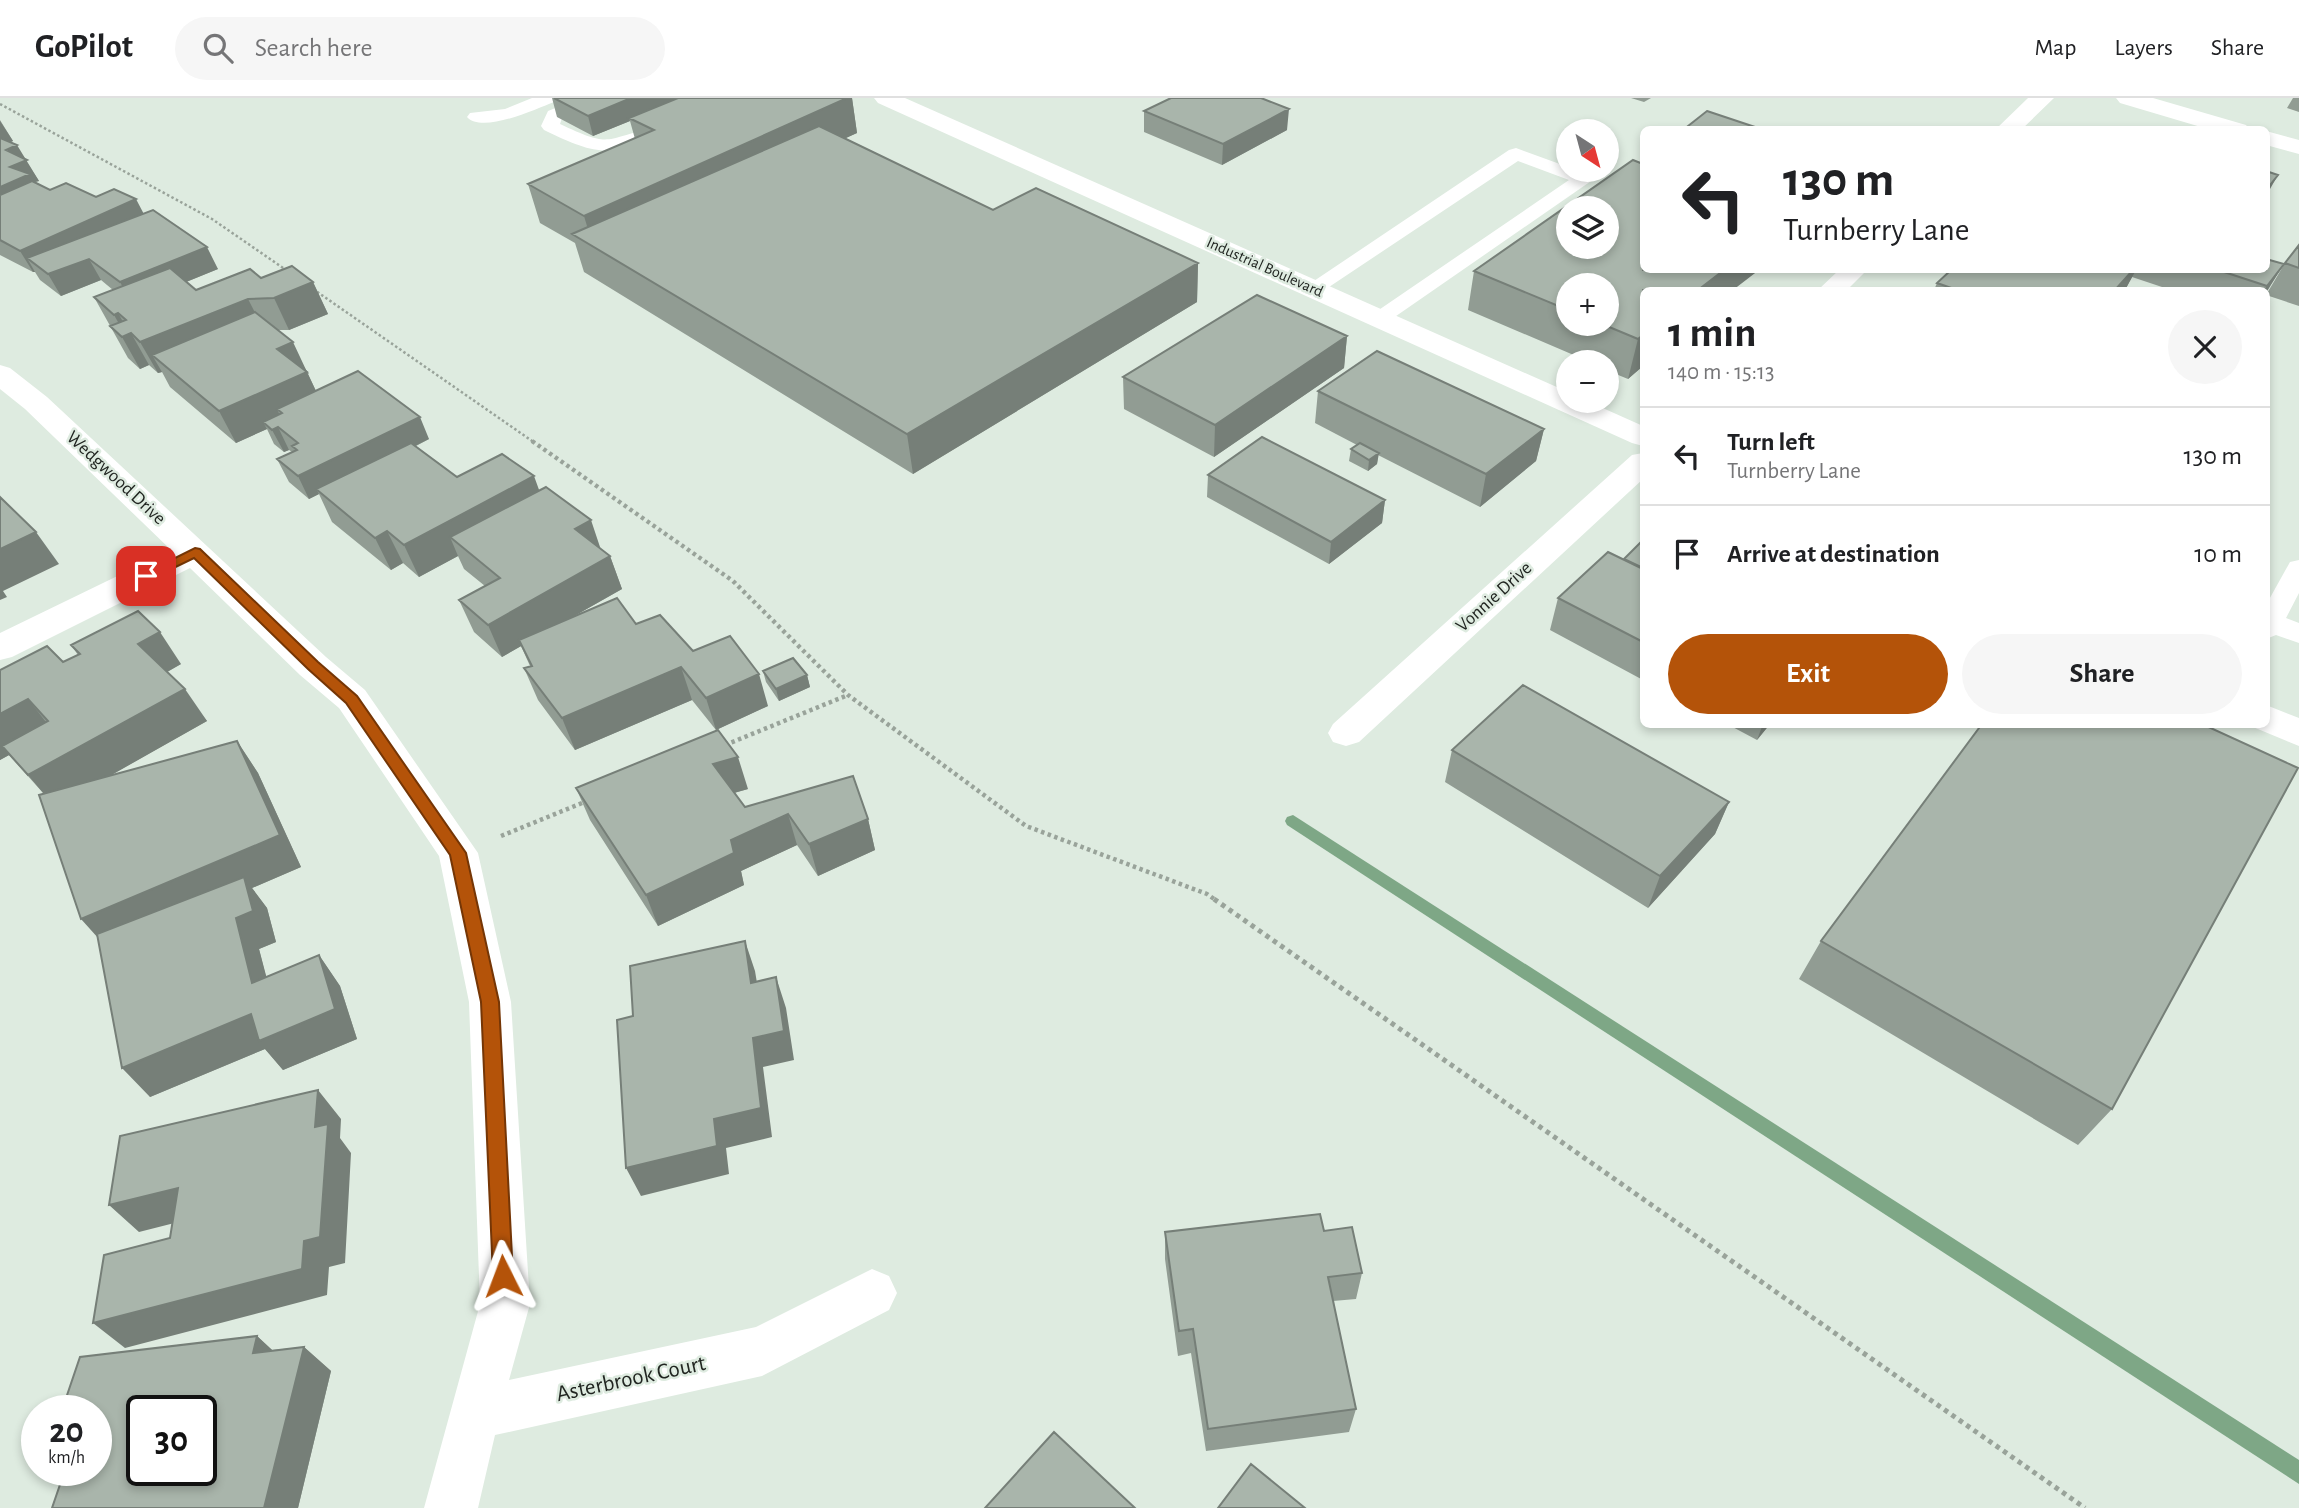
<!DOCTYPE html>
<meta charset="utf-8">
<style>
:root{--surface:#fff;--page:#f6f6f6;--text:#202124;--muted:#757577;--line:#e0e0e0;--accent:#b45309}
body{margin:0;font-family:"Alegreya Sans",sans-serif;background:var(--page);color:var(--text);height:100vh;display:flex;flex-direction:column;font-size:26px;white-space:nowrap}
*{box-sizing:border-box;margin:0}
p{font-size:23px;color:var(--muted)}
.icon{flex:none;width:38px;height:38px;fill:none;stroke:currentColor;stroke-width:2;stroke-linecap:round;stroke-linejoin:round}
.map{position:relative;flex:1;overflow:hidden}
.drawer{position:absolute;left:1640px;top:189px;width:630px;height:441px;display:flex;flex-direction:column;background:var(--surface);border-radius:10px;box-shadow:0 4px 10px #0003}
.drawer>*{flex:none}
.banner{position:absolute;left:1640px;top:28px;width:630px;height:147px;border-radius:10px;box-shadow:0 4px 10px #0003;background:#fff;color:var(--text);overflow:hidden}
.needle{width:46px;rotate:144deg}
.tools{position:absolute;left:1556px;top:21px;display:grid;gap:14px}
.tools a{display:grid;place-items:center;width:63px;height:63px;border-radius:50%;background:var(--surface);box-shadow:0 4px 10px #0003;font-size:35px}
.speed{position:absolute;left:21px;top:1297px;display:flex;gap:14px;font-size:35px;font-weight:700;text-align:center}
.speed>*{display:grid;place-content:center;width:91px;height:91px;border-radius:50%;background:var(--surface);box-shadow:0 4px 10px #0003;line-height:1}
.speed small{font-size:18px;font-weight:400}
.speed .limit{border:4px solid #111;border-radius:10px;background:#fff;color:#111}
.pin{position:absolute;display:grid;place-items:center;width:60px;height:60px;color:#fff;margin:-30px;border-radius:14px;box-shadow:0 4px 10px #0006}
.me{position:absolute;width:77px;margin:-38px;rotate:357deg;stroke-linejoin:round;filter:drop-shadow(0 0 5px #0008)}
.turn{display:flex;align-items:center;gap:24px;height:147px;padding:0 28px;font-size:32px}
.turn .icon{width:91px;height:91px;stroke-width:2.5}
.turn b{display:block;font-size:49px;line-height:60px}
.round{display:grid;place-items:center;flex:none;width:74px;height:74px;border-radius:37px;background:var(--page)}
.head{display:flex;align-items:center;justify-content:space-between;height:119px;padding:0 28px}
h1{font-size:42px;font-weight:600;line-height:52px}
.action{display:flex;gap:14px;margin-top:auto;padding:14px 28px}
.action a{flex:1;height:80px;border-radius:42px;background:var(--accent);color:#fff;font-size:28px;font-weight:600;line-height:80px;text-align:center}
.action a+a{background:var(--page);color:var(--text)}
ul{padding:0;list-style:none}
li{display:flex;align-items:center;gap:21px;height:98px;padding:0 28px;border-top:2px solid var(--line)}
li div{flex:1}
li b{display:block;font-size:26px}
li em{font-style:normal}
header{display:flex;align-items:center;gap:42px;box-sizing:border-box;height:98px;padding:0 35px;background:var(--surface);border-bottom:2px solid var(--line)}
header strong{font-size:33px}
nav{display:flex;gap:38px;margin-inline-start:auto;font-size:24px}
.search{width:490px;height:63px;background:var(--page);display:flex;align-items:center;gap:18px;box-sizing:border-box;padding:0 24px;border-radius:38px;color:var(--muted);font-size:26px}
.map>svg:first-child{display:block}
</style>
<header>
<strong>GoPilot</strong>
<div class="search"><svg class="icon" aria-label="search" viewBox="0 0 24 24"><circle cx="10" cy="10" r="6"/><path d="M15 15l6 6"/></svg>Search here</div>
<nav><a>Map</a><a>Layers</a><a>Share</a></nav>
</header>
<div class="map">
<svg width="2299" height="1410" viewBox="0 0 2299 1410">
<rect width="100%" height="100%" fill="#deebe0"/>
<g fill="none" stroke-linecap="round" stroke-linejoin="round">
<path fill="#7ea786" fill-rule="evenodd" d="M 1293,717 L 2299,1362 L 2299,1386 L 1287,727 L 1285,723 L 1287,719 Z"/>
<path stroke="#99a39a" stroke-width="2.5" stroke-dasharray="2.5 2.5" stroke-linecap="butt" d="M 0,6 L 212,121 L 289,174
M 313,191 L 535,345"/>
<path stroke="#99a39a" stroke-width="4.5" stroke-dasharray="3.5 3.5" stroke-linecap="butt" d="M 532,343 L 733,483 L 848,597 L 1026,728 L 1207,796 L 1217,803
M 725,647 L 848,597
M 501,738 L 587,703"/>
<path stroke="#99a39a" stroke-width="5" stroke-dasharray="4.5 4.5" stroke-linecap="butt" d="M 1214,801 L 2085,1410"/>
<path fill="#fff" fill-rule="evenodd" d="M 532,0 L 557,0 L 554,4 C 536,11 482,36 467,19 L 470,15 L 505,11 Z
M 580,0 L 604,0 L 601,4 L 562,20 L 560,26 C 611,50 603,42 654,29 L 663,35 L 660,39 C 608,60 594,56 544,32 L 541,28 L 548,13 Z
M 1516,50 L 1568,69 L 1568,72 L 1591,77 L 1594,81 L 1386,225 L 1370,225 L 1367,220 L 1569,82 L 1518,63 L 1320,195 L 1306,195 L 1302,191 L 1509,52 Z
M 2299,462 L 2299,495 L 2286,520 L 2299,525 L 2299,545 L 2276,537 L 2266,541 L 2266,507 L 2290,464 Z"/>
<path fill="#fff" fill-rule="evenodd" d="M 874,0 L 905,0 L 1568,294 L 1568,303 L 1587,303 L 1643,328 L 1643,348 L 1632,345 L 878,5 Z
M 2028,0 L 2054,0 L 2021,32 L 1995,32 Z
M 2116,0 L 2153,0 L 2246,27 L 2250,32 L 2211,32 L 2120,5 Z
M 2266,33 L 2299,42 L 2299,56 L 2266,47 Z
M 1839,172 L 1867,172 L 1847,192 L 1818,192 Z
M 0,267 L 10,270 L 47,299 L 326,559 L 365,592 L 478,755 L 511,904 L 530,1206 L 509,1282 L 756,1229 L 872,1171 L 889,1178 L 897,1195 L 889,1212 L 762,1278 L 495,1337 L 478,1410 L 424,1410 L 480,1206 L 469,904 L 439,758 L 339,610 L 300,577 L 190,470 L 12,559 L 0,562 L 0,535 L 171,452 L 25,311 L 0,291 Z
M 1643,355 L 1643,381 L 1359,644 L 1346,648 L 1333,644 L 1328,635 L 1333,626 L 1632,357 Z
M 2266,607 L 2299,620 L 2299,648 L 2253,629 L 2251,626 L 2266,626 Z"/>
</g>
<path fill="#919c93" fill-rule="evenodd" d="M 552,0 L 852,0 L 857,35 L 845,40 L 993,112 L 1198,165 L 1197,204 L 913,376 L 584,174 L 575,145 L 540,125 L 528,86 L 635,41 L 630,23 L 593,38 L 557,19 Z
M 1631,0 L 1651,0 L 1644,4 Z
M 2293,0 L 2299,0 L 2299,14 L 2287,10 Z
M 1144,13 L 1287,32 L 1222,67 L 1144,34 Z
M 0,22 L 13,43 L 10,44 L 24,60 L 39,83 L 35,84 L 50,92 L 96,99 L 144,116 L 218,171 L 186,184 L 196,192 L 261,180 L 313,184 L 328,216 L 289,232 L 278,232 L 309,276 L 308,276 L 316,293 L 429,341 L 416,348 L 457,379 L 539,393 L 601,451 L 610,458 L 622,491 L 569,521 L 636,526 L 693,553 L 768,608 L 716,632 L 692,602 L 575,652 L 538,602 L 524,570 L 530,568 L 521,548 L 502,559 L 474,534 L 459,502 L 485,488 L 464,471 L 458,458 L 419,479 L 403,465 L 391,472 L 332,424 L 319,396 L 309,401 L 289,384 L 277,361 L 292,354 L 289,352 L 284,354 L 274,346 L 267,331 L 236,345 L 170,289 L 162,274 L 158,275 L 149,267 L 140,271 L 128,260 L 94,199 L 113,192 L 101,182 L 61,198 L 40,182 L 35,174 L 33,174 L 0,157 Z
M 1639,65 L 1643,192 L 1643,268 L 1628,281 L 1606,272 L 1606,264 L 1590,264 L 1468,212 L 1474,173 ZM 1568,187 L 1606,226 L 1568,226 Z
M 2299,147 L 2299,208 L 2266,197 L 2285,165 Z
M 2284,166 L 2266,192 L 2171,192 L 2132,179 L 2125,192 L 1934,192 L 1937,185 L 1951,172 L 2266,172 Z
M 1347,238 L 1344,270 L 1214,359 L 1124,311 L 1123,279 Z
M 1318,293 L 1544,331 L 1536,363 L 1480,409 L 1378,357 L 1377,366 L 1368,373 L 1349,363 L 1351,351 L 1357,347 L 1315,325 Z
M 1208,377 L 1385,402 L 1382,425 L 1329,466 L 1207,399 Z
M 1643,442 L 1643,582 L 1550,532 L 1558,500 L 1624,462 Z
M 71,547 L 181,566 L 167,574 L 207,623 L 109,678 L 237,643 L 258,675 L 301,769 L 252,790 L 267,810 L 276,844 L 259,851 L 266,879 L 319,857 L 340,888 L 357,941 L 283,972 L 265,951 L 150,999 L 98,839 L 44,696 L 9,657 L 0,662 L 0,572 L 63,564 L 78,557 Z
M 763,573 L 807,577 L 810,589 L 779,603 L 766,584 Z
M 1727,626 L 1770,626 L 1757,642 Z
M 1452,652 L 1729,704 L 1715,736 L 1648,810 L 1445,684 Z
M 576,690 L 748,691 L 734,695 L 745,709 L 868,721 L 875,752 L 818,778 L 797,747 L 741,773 L 744,787 L 658,828 L 590,722 Z
M 1821,843 L 2112,1011 L 2078,1047 L 1799,881 Z
M 1324,1133 L 1362,1175 L 1356,1201 L 1333,1203 L 1356,1311 L 1349,1334 L 1206,1353 L 1191,1255 L 1178,1258 L 1165,1161 L 1165,1134 Z
M 257,1238 L 272,1252 L 304,1249 L 331,1273 L 298,1410 L 52,1410 L 60,1385 L 40,1373 L 41,1372 L 96,1372 Z"/>
<path fill="#767f78" d="M 631,0 L 686,0 L 629,20 L 630,23 L 593,38 L 588,18 Z
M 847,0 L 852,0 L 857,35 L 602,153 L 593,148 L 584,118 Z
M 1289,11 L 1287,32 L 1222,67 L 1223,46 Z
M 0,23 L 13,43 L 0,49 Z
M 17,47 L 39,83 L 35,84 L 0,116 L 0,89 L 10,69 L 6,52 Z
M 2278,77 L 2266,98 L 2266,92 Z
M 136,101 L 147,122 L 27,160 L 35,174 L 33,174 L 20,153 Z
M 207,149 L 218,171 L 132,206 L 120,184 Z
M 89,161 L 101,182 L 61,198 L 48,176 Z
M 1198,165 L 1197,204 L 913,376 L 907,336 Z
M 2284,166 L 2266,195 L 2266,192 L 2264,192 L 2267,188 Z
M 1724,172 L 1759,172 L 1733,192 L 1698,192 Z
M 2133,172 L 2136,172 L 2125,192 L 2115,192 Z
M 313,184 L 328,216 L 289,232 L 274,200 Z
M 248,201 L 264,232 L 152,257 L 162,274 L 158,275 L 140,244 Z
M 118,215 L 130,236 L 131,235 L 149,267 L 140,271 L 122,239 L 126,238 L 114,217 Z
M 1643,237 L 1643,268 L 1628,281 L 1638,241 Z
M 1347,238 L 1344,270 L 1214,359 L 1215,327 Z
M 293,244 L 322,306 L 282,315 L 277,311 L 283,324 L 263,324 L 267,331 L 236,345 L 219,313 L 277,251 Z
M 420,319 L 429,341 L 321,395 L 316,391 L 319,396 L 309,401 L 298,378 Z
M 278,329 L 289,352 L 284,354 L 272,332 Z
M 1544,331 L 1536,363 L 1480,409 L 1486,376 Z
M 1379,355 L 1377,366 L 1368,373 L 1369,362 Z
M 534,378 L 546,411 L 450,439 L 458,458 L 419,479 L 404,447 Z
M 1385,402 L 1382,425 L 1329,466 L 1331,444 Z
M 591,422 L 602,455 L 575,431 Z
M 387,433 L 403,465 L 391,472 L 375,440 Z
M 36,434 L 59,466 L 3,493 L 7,499 L 0,502 L 0,451 Z
M 610,458 L 622,491 L 502,559 L 488,527 Z
M 160,534 L 181,566 L 160,578 L 138,546 Z
M 681,569 L 692,602 L 575,652 L 562,620 Z
M 759,576 L 768,608 L 716,632 L 706,600 Z
M 807,577 L 810,589 L 779,603 L 776,591 Z
M 185,591 L 207,623 L 55,709 L 28,677 Z
M 28,601 L 53,633 L 0,662 L 0,616 Z
M 1763,626 L 1770,626 L 1757,642 Z
M 237,643 L 258,675 L 301,769 L 252,790 L 267,810 L 276,844 L 259,851 L 276,915 L 108,851 L 81,821 Z
M 738,659 L 748,691 L 723,698 L 713,666 Z
M 1729,704 L 1715,736 L 1648,810 L 1660,778 Z
M 788,716 L 797,747 L 741,773 L 744,787 L 658,828 L 646,797 L 731,742 Z
M 868,721 L 875,752 L 818,778 L 809,746 Z
M 745,843 L 755,873 L 762,915 L 751,885 Z
M 319,857 L 340,888 L 357,941 L 283,972 L 265,951 L 150,999 L 122,970 L 251,916 Z
M 776,879 L 786,910 L 794,962 L 763,969 L 772,1039 L 726,1050 L 729,1076 L 641,1098 L 626,1070 L 714,1021 L 753,940 Z
M 318,992 L 341,1021 L 340,1040 L 351,1055 L 345,1165 L 329,1169 L 327,1197 L 125,1250 L 93,1225 L 315,1029 Z
M 178,1090 L 206,1117 L 139,1134 L 109,1107 Z
M 257,1238 L 284,1263 L 253,1255 Z
M 304,1249 L 331,1273 L 298,1410 L 264,1410 Z"/>
<path fill="#a9b5ab" stroke="#767f78" stroke-width="2" fill-rule="evenodd" d="M 554,0 L 631,0 L 588,18 Z
M 678,0 L 847,0 L 584,118 L 528,86 L 654,32 L 629,20 Z
M 1171,0 L 1261,0 L 1289,11 L 1223,46 L 1144,13 Z
M 1707,13 L 1764,32 L 1683,32 Z
M 819,28 L 993,112 L 1036,90 L 1198,165 L 907,336 L 572,136 Z
M 0,40 L 17,47 L 6,52 L 27,62 L 10,69 L 30,76 L 0,89 Z
M 1633,62 L 1643,66 L 1643,172 L 1724,172 L 1698,192 L 1643,192 L 1643,237 L 1638,241 L 1602,226 L 1606,226 L 1606,187 L 1568,187 L 1568,212 L 1474,173 ZM 1568,110 L 1606,110 L 1606,149 L 1568,149 Z
M 2266,73 L 2278,77 L 2266,92 Z
M 32,83 L 50,92 L 66,85 L 96,99 L 114,91 L 136,101 L 20,153 L 0,142 L 0,97 Z
M 153,112 L 207,149 L 120,184 L 89,161 L 48,176 L 27,160 Z
M 2299,147 L 2299,170 L 2285,165 Z
M 2266,161 L 2284,166 L 2267,188 L 2218,172 L 2266,172 Z
M 292,168 L 313,184 L 274,200 L 248,201 L 140,244 L 131,235 L 122,239 L 110,228 L 126,222 L 118,215 L 114,217 L 94,199 L 170,170 L 196,192 L 250,171 L 261,180 Z
M 1951,172 L 2133,172 L 2115,192 L 1957,192 L 1937,185 Z
M 1257,197 L 1347,238 L 1215,327 L 1123,279 Z
M 255,214 L 293,244 L 277,251 L 307,274 L 219,313 L 152,257 Z
M 1377,253 L 1544,331 L 1486,376 L 1318,293 Z
M 358,273 L 420,319 L 298,378 L 277,361 L 297,352 L 292,348 L 298,345 L 278,329 L 272,332 L 263,324 L 282,315 L 277,311 Z
M 1262,339 L 1385,402 L 1331,444 L 1208,377 Z
M 411,345 L 457,379 L 502,356 L 534,378 L 404,447 L 387,433 L 375,440 L 316,391 Z
M 1360,345 L 1379,355 L 1369,362 L 1351,351 Z
M 546,389 L 591,422 L 575,431 L 610,458 L 488,527 L 459,502 L 500,480 L 450,439 Z
M 0,399 L 36,434 L 0,451 Z
M 1643,442 L 1643,470 L 1624,461 Z
M 1608,454 L 1643,471 L 1643,544 L 1558,500 Z
M 617,500 L 636,526 L 660,517 L 693,553 L 730,538 L 759,576 L 706,600 L 681,569 L 562,620 L 524,570 L 532,568 L 519,542 Z
M 138,513 L 160,534 L 138,546 L 185,591 L 28,677 L 2,648 L 48,623 L 28,601 L 0,616 L 0,572 L 47,548 L 63,564 L 80,556 L 71,547 Z
M 793,560 L 807,577 L 776,591 L 763,573 Z
M 1523,587 L 1729,704 L 1660,778 L 1452,652 Z
M 1982,626 L 2202,626 L 2298,670 L 2112,1011 L 1821,843 Z
M 718,632 L 738,659 L 713,666 L 745,709 L 853,678 L 868,721 L 809,746 L 788,716 L 731,742 L 734,755 L 646,797 L 576,690 Z
M 237,643 L 280,737 L 81,821 L 39,697 Z
M 244,779 L 253,813 L 236,820 L 252,885 L 319,857 L 335,911 L 259,943 L 251,916 L 122,970 L 97,836 Z
M 745,843 L 751,885 L 776,879 L 784,933 L 753,940 L 761,1010 L 714,1021 L 717,1048 L 626,1070 L 617,922 L 633,918 L 630,868 Z
M 318,992 L 315,1029 L 328,1026 L 320,1139 L 304,1143 L 302,1171 L 93,1225 L 104,1157 L 170,1140 L 178,1090 L 109,1107 L 120,1038 Z
M 1320,1116 L 1324,1133 L 1352,1129 L 1362,1175 L 1328,1179 L 1356,1311 L 1208,1331 L 1193,1231 L 1179,1233 L 1165,1134 Z
M 257,1238 L 253,1255 L 304,1249 L 264,1410 L 52,1410 L 65,1372 L 96,1372 L 96,1312 L 62,1312 L 80,1259 ZM 142,1312 L 201,1312 L 201,1372 L 142,1372 Z
M 1054,1334 L 1135,1410 L 985,1410 Z
M 1251,1366 L 1305,1410 L 1218,1410 Z"/>
<path fill="#b45309" stroke="#753606" stroke-width="2" d="M 195,450 L 200,451 L 318,564 L 357,598 L 466,755 L 499,904 L 513,1178 L 510,1185 L 503,1188 L 496,1185 L 493,1178 L 481,904 L 450,757 L 346,605 L 308,571 L 194,460 L 151,481 L 141,481 L 139,478 Z"/>
<g text-anchor="middle" dominant-baseline="central" stroke-width="5" stroke-linejoin="round" paint-order="stroke">
<g font-size="16" fill="#212521" stroke="#deebe0">
<text transform="translate(1265 169) rotate(24)">Industrial Boulevard</text>
</g>
<g font-size="19" fill="#212521" stroke="#deebe0">
<text transform="translate(116 380) rotate(43)">Wedgwood Drive</text>
<text transform="translate(1494 499) rotate(-42)">Vonnie Drive</text>
</g>
<g font-size="23" fill="#212521" stroke="#deebe0">
<text transform="translate(631 1281) rotate(-12)">Asterbrook Court</text>
</g>
</g>
</svg>
<div class="tools">
<a><svg class="needle" viewBox="-14 -14 28 28"><path d="M0-13l5 13h-10z" fill="#e53935"/><path d="M0 13l5-13h-10z" fill="#757577"/></svg></a>
<a><svg class="icon" aria-label="layers" viewBox="0 0 24 24"><path d="M12 4l9 5-9 5-9-5zM3 14l9 5 9-5"/></svg></a>
<a>+</a>
<a>−</a>
</div>
<div class="speed"><div>20<small>km/h</small></div><div class="limit">30</div></div>
<div class="pin" style="left:146px;top:478px;background:#d93025"><svg class="icon" aria-label="arrive" viewBox="0 0 24 24"><path d="M6 21V4h12l-3 4 3 4H6"/></svg></div>
<svg class="me" style="left:503px;top:1178px" viewBox="-20 -20 40 40"><path d="M0-17L14 15 0 8-14 15z" fill="#b45309" stroke="#fff" stroke-width="4"/></svg>
<div class="banner">
<div class="turn"><svg class="icon" aria-label="left" viewBox="0 0 24 24"><path d="M17 20v-9H6M10 6l-5 5 5 5"/></svg><div><b>130 m</b>Turnberry Lane</div></div>
</div>
<section class="drawer">
<div class="head"><div><h1>1 min</h1><p>140 m · 15:13</p></div><a class="round"><svg class="icon" aria-label="close" viewBox="0 0 24 24"><path d="M6 6l12 12M18 6L6 18"/></svg></a></div>
<ul>
<li><svg class="icon" aria-label="left" viewBox="0 0 24 24"><path d="M17 20v-9H6M10 6l-5 5 5 5"/></svg><div><b>Turn left</b><p>Turnberry Lane</p></div><em>130 m</em></li>
<li><svg class="icon" aria-label="arrive" viewBox="0 0 24 24"><path d="M6 21V4h12l-3 4 3 4H6"/></svg><div><b>Arrive at destination</b></div><em>10 m</em></li>
</ul>
<div class="action"><a>Exit</a><a>Share</a></div>
</section>
</div>
